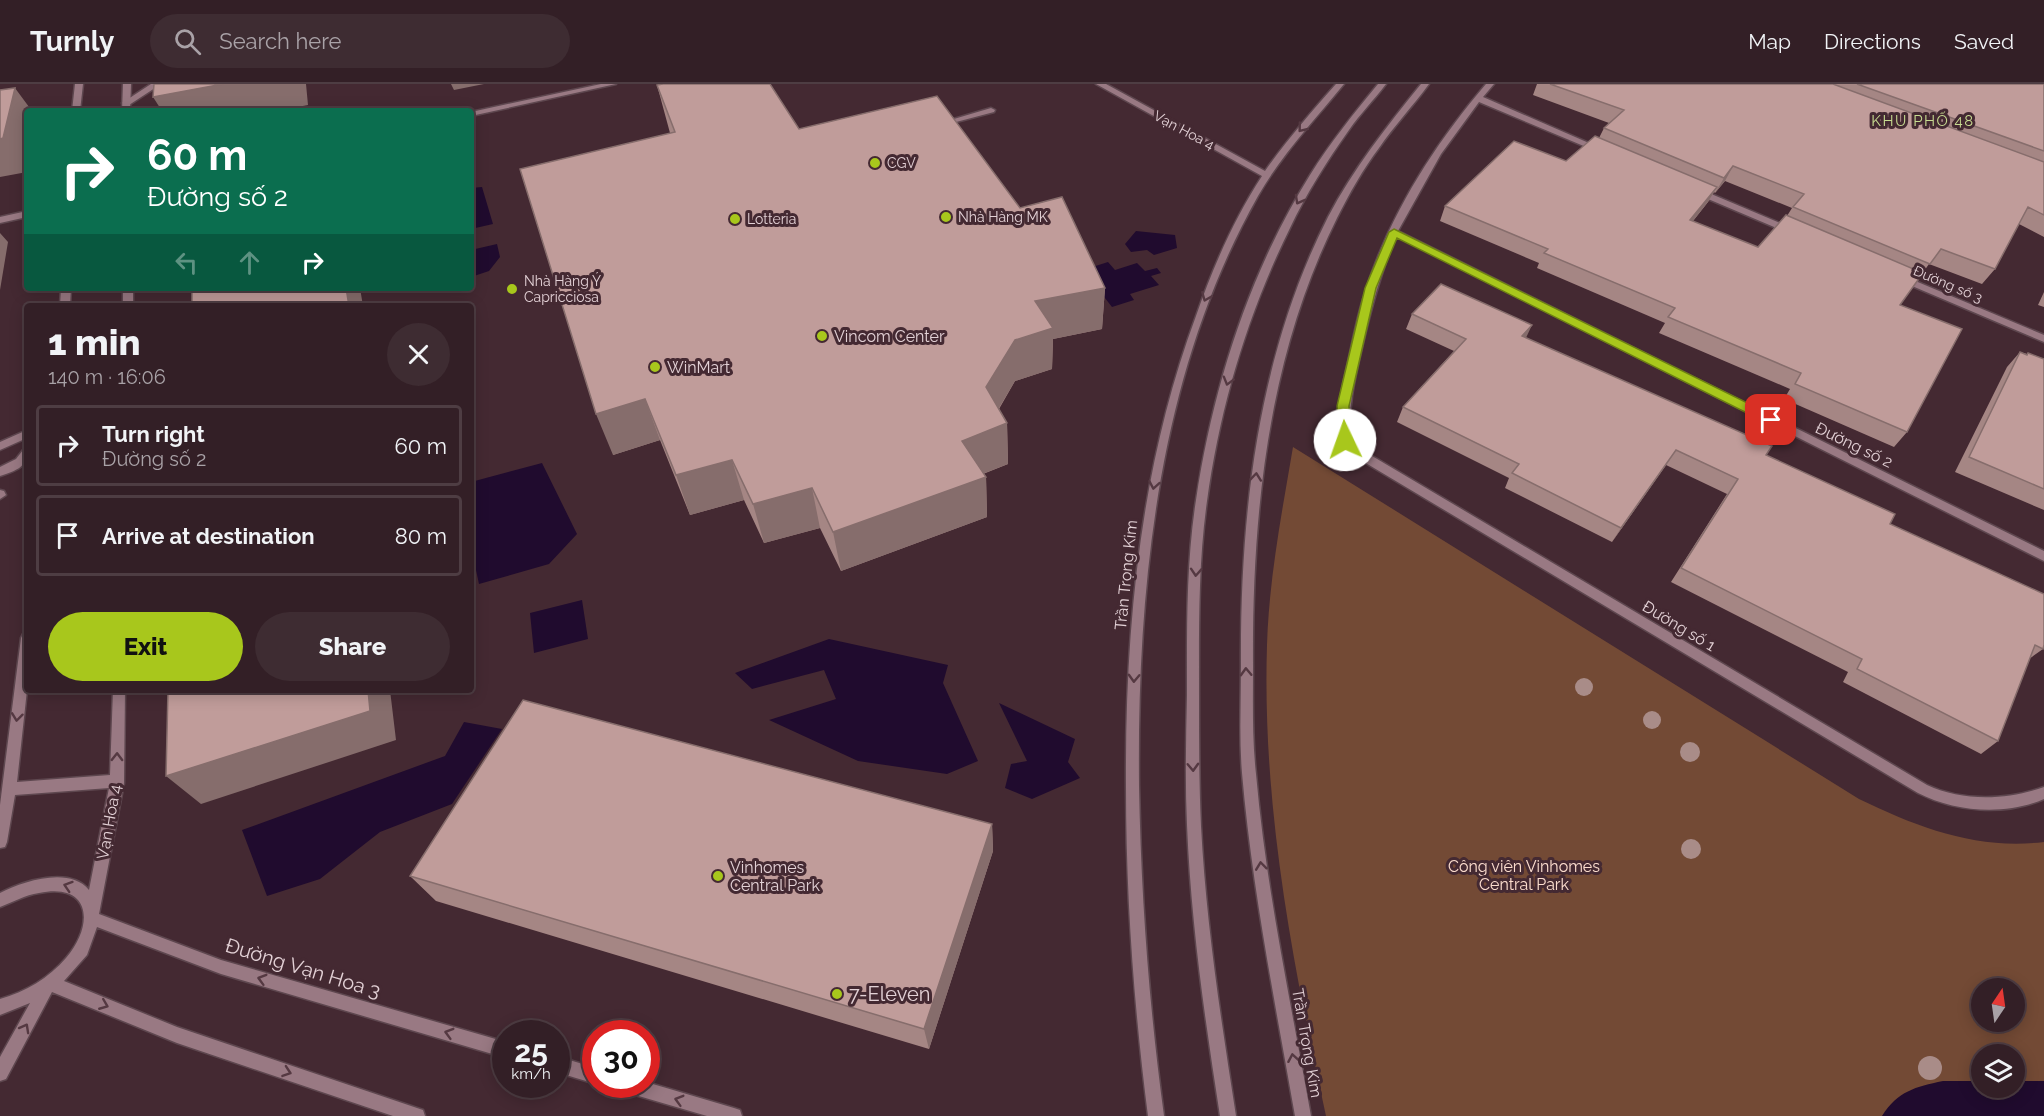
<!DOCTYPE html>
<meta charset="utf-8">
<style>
:root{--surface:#331f26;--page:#3e2c32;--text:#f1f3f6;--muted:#a9a2a7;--line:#4e3d43;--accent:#a8c71c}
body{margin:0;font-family:Raleway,sans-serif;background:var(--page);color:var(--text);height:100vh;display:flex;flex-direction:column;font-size:22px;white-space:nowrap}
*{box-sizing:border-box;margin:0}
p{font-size:20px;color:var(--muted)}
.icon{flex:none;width:33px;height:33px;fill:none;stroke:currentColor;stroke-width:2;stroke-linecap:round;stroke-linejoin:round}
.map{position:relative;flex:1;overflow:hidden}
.drawer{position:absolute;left:24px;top:219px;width:450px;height:390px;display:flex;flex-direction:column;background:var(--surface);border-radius:6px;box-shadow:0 3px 15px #0003,0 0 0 2px var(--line)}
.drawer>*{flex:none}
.banner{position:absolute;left:24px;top:24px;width:450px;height:183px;border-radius:6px;box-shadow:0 3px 15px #0003,0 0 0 2px var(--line);background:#0b6e4f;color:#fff;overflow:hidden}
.needle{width:39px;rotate:13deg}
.fabs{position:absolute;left:1971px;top:894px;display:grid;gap:12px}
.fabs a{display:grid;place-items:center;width:54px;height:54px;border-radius:50%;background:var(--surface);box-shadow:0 3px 15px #0003,0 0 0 2px var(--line);font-size:30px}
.speed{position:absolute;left:492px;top:936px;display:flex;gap:12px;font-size:30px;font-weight:700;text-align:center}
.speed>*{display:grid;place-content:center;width:78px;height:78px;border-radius:50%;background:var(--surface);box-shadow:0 3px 15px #0003,0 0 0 2px var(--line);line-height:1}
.speed small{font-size:15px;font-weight:400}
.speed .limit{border:9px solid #d22;background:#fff;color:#111}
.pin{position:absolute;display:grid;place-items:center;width:51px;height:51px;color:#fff;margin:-26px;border-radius:12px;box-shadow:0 3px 9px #0006}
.me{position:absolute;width:66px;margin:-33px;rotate:357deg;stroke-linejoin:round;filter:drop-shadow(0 0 4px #0008)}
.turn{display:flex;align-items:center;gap:21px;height:126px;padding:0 24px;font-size:27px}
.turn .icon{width:78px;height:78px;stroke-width:2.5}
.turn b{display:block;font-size:42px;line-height:51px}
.lanes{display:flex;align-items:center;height:57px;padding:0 24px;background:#0003;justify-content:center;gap:30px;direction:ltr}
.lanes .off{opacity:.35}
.round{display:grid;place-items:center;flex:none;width:63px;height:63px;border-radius:32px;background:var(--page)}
.head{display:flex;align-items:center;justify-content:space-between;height:102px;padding:0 24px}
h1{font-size:36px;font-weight:800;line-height:45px}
.cta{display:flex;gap:12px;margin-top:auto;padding:12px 24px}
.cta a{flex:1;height:69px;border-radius:36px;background:var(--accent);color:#111;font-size:24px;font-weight:800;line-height:69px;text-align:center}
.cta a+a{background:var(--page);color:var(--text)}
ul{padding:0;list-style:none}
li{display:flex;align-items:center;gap:18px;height:81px;margin:0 12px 9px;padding:0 12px;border:3px solid var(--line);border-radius:6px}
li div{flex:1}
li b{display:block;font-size:22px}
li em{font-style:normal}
header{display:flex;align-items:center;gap:36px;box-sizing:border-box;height:84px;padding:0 30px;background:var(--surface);border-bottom:2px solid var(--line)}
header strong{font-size:28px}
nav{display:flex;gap:33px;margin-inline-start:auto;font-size:21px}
.search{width:420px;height:54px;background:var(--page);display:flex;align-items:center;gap:15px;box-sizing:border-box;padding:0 21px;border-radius:33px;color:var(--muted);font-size:22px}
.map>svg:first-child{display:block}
</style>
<header>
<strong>Turnly</strong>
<div class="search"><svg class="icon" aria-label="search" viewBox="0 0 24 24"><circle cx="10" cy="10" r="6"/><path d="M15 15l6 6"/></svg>Search here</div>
<nav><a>Map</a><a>Directions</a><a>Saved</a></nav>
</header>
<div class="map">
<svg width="2044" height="1032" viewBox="0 0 2044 1032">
<rect width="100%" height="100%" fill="#442932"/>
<path fill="#734a35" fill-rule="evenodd" d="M 1293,363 L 1859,715 C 1919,744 1977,766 2044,758 L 2044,1032 L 1326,1032 C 1292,877 1262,720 1267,561 C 1269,494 1282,428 1293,363 ZM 1982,904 L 2014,904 L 2014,938 L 1982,938 ZM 1982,970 L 2014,970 L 2014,1004 L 1982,1004 Z"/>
<path fill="#200b2e" d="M 482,103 L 493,140 L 471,145 L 471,104 Z
M 1136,147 L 1175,151 L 1177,164 L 1154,171 L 1147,166 L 1131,168 L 1125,160 Z
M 497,160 L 500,173 L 489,187 L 471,193 L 471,166 Z
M 1108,178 L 1115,186 L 1137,179 L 1145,187 L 1157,184 L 1161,189 L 1151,192 L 1159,201 L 1130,210 L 1134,216 L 1112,223 L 1083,186 Z
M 542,379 L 577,450 L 549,480 L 479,500 L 471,463 L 471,398 Z
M 582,516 L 588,555 L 534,569 L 530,529 Z
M 829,555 L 948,581 L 943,599 L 978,677 L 947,690 L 858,677 L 769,636 L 836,615 L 824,586 L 752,605 L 735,589 Z
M 999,619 L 1075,655 L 1068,678 L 1080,694 L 1032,715 L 1005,704 L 1011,680 L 1027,677 Z
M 464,638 L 502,645 L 452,720 L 380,748 L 320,795 L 267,812 L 242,746 L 445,672 Z
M 1943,997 L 1981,997 L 1982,1004 L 2014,1004 L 2015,997 L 2044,997 L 2044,1032 L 1882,1032 C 1898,1007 1915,1003 1943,997 Z"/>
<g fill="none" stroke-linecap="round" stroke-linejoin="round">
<defs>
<path id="service" d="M 151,0 L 161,0 L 129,21 L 122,19 Z
M 991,24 L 995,26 L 994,28 L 941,42 L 937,40 Z
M 27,346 L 27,354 L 0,366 L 0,358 Z
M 27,365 C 27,384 17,386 0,392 L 0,383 L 16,375 L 23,366 Z
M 0,406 L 4,407 L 6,411 L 0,415 Z"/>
<path id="minor" d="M 75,0 L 83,0 L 80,27 L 72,27 Z
M 123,0 L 131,0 L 130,27 L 122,27 Z
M 601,0 L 616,0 L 471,32 L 471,28 Z
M 1096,0 L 1106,0 L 1265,87 C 1287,56 1311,28 1336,0 L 1344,0 C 1314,37 1282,70 1258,112 C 1158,289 1137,502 1139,702 C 1141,812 1149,922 1164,1032 L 1148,1032 C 1134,923 1126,813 1126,703 C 1125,543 1140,383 1196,232 C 1213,183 1234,135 1262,92 Z
M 1378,0 L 1386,0 C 1374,16 1360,30 1349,46 C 1327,77 1306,110 1290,144 C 1248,229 1220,322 1207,417 C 1198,481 1199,547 1199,612 C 1199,655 1199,699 1201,742 C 1206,839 1221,936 1236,1032 L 1220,1032 C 1205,936 1191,839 1187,741 C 1185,698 1186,655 1187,611 C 1187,547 1186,480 1196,416 C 1213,303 1249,189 1310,91 C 1330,59 1354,29 1378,0 Z
M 1421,0 L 1429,0 C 1413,22 1394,42 1379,64 C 1363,85 1349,110 1337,134 C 1268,272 1252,428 1253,582 C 1253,618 1252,654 1256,690 C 1266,805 1291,919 1311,1032 L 1295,1032 C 1275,918 1252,804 1242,689 C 1239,653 1241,617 1241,581 C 1240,428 1258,271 1328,133 C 1353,85 1387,42 1421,0 Z
M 1486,0 L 1494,0 L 1483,13 L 1605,66 L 1598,68 L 1479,18 L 1441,70 L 1398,147 L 2044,467 L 2044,477 L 1396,152 C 1380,190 1370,228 1361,268 C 1354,297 1348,325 1350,355 L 1367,369 L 1927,701 C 1963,718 2008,716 2044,703 L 2044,715 C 2005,732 1955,728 1918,709 L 1359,375 L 1341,359 C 1333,337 1343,300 1348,278 C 1353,256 1357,233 1364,212 C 1388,133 1433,62 1486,0 Z
M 1697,104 L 1794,145 L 1796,147 L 1794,149 L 1788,149 L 1694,109 L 1693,107 Z
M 27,127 L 27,133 L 0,139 L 0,133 Z
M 1901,191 L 2044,251 L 2044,258 L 1898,196 L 1898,192 Z
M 61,204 L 71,204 L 70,222 L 60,222 Z
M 123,204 L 133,204 L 133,222 L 123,222 Z
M 27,549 L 27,606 L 17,698 L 110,691 L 113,606 L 125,606 L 124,699 L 99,830 L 221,876 L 506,958 L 506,974 L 221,890 L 97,843 L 87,871 L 64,897 L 177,943 L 417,1024 L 423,1026 L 425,1032 L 393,1032 L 177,959 L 52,908 L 6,995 L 0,997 L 0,973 L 30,919 L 0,931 L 0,915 C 25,908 49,894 66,874 C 94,842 92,798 39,809 C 25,811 13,818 0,823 L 0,809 C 23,797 70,782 89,806 L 109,704 L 15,711 L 7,758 L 5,763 L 0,764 L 0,721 L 21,554 L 23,550 Z
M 556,972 L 596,984 L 596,1000 L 556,988 Z
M 646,998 L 734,1024 L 740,1026 L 742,1032 L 707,1032 L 625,1008 L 619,1006 L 617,1000 L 646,1000 Z"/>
</defs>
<use href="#service" stroke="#5e474f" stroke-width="3"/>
<use href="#minor" stroke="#5e474f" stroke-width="3"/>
<use href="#service" fill="#997983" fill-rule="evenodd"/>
<use href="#minor" fill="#997983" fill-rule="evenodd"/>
</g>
<g fill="#a98c88">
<circle cx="1584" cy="603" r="9"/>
<circle cx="1652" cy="636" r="9"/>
<circle cx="1690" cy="668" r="10"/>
<circle cx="1691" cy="765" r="10"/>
<circle cx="1930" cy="984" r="12"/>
</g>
<path fill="#a58684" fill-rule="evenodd" d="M 1537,0 L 2044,0 L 2044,153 L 2019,140 L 1995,185 L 1982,200 L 1929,180 L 1900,221 L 1907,348 L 1894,363 L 1784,315 L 1790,305 L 1659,249 L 1665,239 L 1537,184 L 1539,179 L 1440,137 L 1445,122 L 1566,77 L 1599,54 L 1604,44 L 1609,39 L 1533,11 ZM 1725,97 L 1792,124 L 1787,132 L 1758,163 L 1693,137 L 1708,118 L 1714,108 L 1715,109 Z
M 657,1 L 799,45 L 1020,124 L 1105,204 L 1102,245 L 1053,255 L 1052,285 L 1015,297 L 999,325 L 1007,339 L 1008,380 L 983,390 L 986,393 L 987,433 L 841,487 L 820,444 L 764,459 L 744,416 L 690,431 L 660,356 L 613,371 L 670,49 Z
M 2044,208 L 2044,223 L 2038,221 Z
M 1412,230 L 1526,254 L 1766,371 L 1890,440 L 2043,565 L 2029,575 L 1998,657 L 1981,670 L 1843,598 L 1848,588 L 1671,498 L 1727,410 L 1666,381 L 1612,458 L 1505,404 L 1509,394 L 1397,338 L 1403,323 L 1454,267 L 1406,245 Z
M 2020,268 L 2027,270 L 2028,269 L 2044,275 L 2044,426 L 1955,388 L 2007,283 Z
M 992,740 L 993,767 L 929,965 L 436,817 L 410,792 Z"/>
<path fill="#866d6c" d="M 223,0 L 306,0 L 308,21 L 277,27 L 162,27 L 153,13 Z
M 451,0 L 484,0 L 454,6 Z
M 15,4 L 32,27 L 27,27 L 27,88 L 0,93 L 0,55 Z
M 1733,82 L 1725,97 L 1715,109 L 1724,94 Z
M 1717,103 L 1708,118 L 1682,151 L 1690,136 Z
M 0,149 L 8,158 L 0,206 Z
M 346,204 L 360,204 L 363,222 L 349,222 Z
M 1105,204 L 1102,245 L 1053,255 L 1052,285 L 1015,297 L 987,344 L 986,303 L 1035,217 Z
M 1532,241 L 1525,256 L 1522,252 Z
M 645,315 L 660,356 L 613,371 L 596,330 Z
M 1007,339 L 1008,380 L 964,397 L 962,357 Z
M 1676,366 L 1666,381 L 1612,458 L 1621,444 Z
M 732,376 L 744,416 L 690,431 L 676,391 Z
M 986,393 L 987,433 L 841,487 L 833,448 Z
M 812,404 L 820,444 L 764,459 L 753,420 Z
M 368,606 L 390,606 L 396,656 L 201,720 L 166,692 Z
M 992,740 L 993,767 L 929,965 L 924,945 Z"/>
<path fill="#c09c9a" stroke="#866d6c" stroke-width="1.5" d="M 154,0 L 223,0 L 153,13 Z
M 663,0 L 770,0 L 799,45 L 937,12 L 1020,124 L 1062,113 L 1105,204 L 1035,217 L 1053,244 L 1015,256 L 986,303 L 1007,339 L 962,357 L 986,393 L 833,448 L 812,404 L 753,420 L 732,376 L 676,391 L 645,315 L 596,330 L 520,85 L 675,48 L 657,1 Z
M 1550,0 L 1833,0 L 2044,78 L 2044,131 L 2028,123 L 1995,185 L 1941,165 L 1930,180 L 1793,123 L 1804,110 L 1733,82 L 1724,94 L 1604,44 L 1624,26 Z
M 1857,0 L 2044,0 L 2044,67 Z
M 15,4 L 3,54 L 0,55 L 0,6 Z
M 1595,52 L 1717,103 L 1690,136 L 1758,163 L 1786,131 L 1923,189 L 1900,221 L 1962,245 L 1907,348 L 1795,300 L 1801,289 L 1668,233 L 1675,224 L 1544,169 L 1548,165 L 1445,122 L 1514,57 L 1566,77 Z
M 1441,200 L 1532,241 L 1522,252 L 1772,362 L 1766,371 L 1895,430 L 1890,440 L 2044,510 L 2044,561 L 2043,565 L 2035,561 L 1998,657 L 1857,585 L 1862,575 L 1681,484 L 1738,395 L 1676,366 L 1621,444 L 1512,389 L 1519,380 L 1403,323 L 1466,255 L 1412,230 Z
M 192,204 L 346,204 L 349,222 L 192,222 Z
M 2020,268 L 2027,271 L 2028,269 L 2044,275 L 2044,405 L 1969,373 Z
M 168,606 L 368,606 L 370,627 L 166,692 Z
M 523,616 L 992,740 L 924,945 L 410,792 Z"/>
<defs><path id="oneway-chevron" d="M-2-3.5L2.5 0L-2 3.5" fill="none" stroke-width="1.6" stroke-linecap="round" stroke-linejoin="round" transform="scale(1.5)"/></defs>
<g stroke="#553942">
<use href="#oneway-chevron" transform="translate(1302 44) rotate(129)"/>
<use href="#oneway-chevron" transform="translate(1299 116) rotate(119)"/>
<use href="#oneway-chevron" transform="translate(1206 213) rotate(112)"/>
<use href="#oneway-chevron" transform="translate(1228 297) rotate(106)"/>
<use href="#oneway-chevron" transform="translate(1256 393) rotate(-84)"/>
<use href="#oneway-chevron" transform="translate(1154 401) rotate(100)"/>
<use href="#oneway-chevron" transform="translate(1196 488) rotate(94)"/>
<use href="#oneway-chevron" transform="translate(1246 588) rotate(-92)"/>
<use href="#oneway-chevron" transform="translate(1134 594) rotate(92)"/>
<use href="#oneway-chevron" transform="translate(17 633) rotate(97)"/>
<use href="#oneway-chevron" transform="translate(117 673) rotate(-89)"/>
<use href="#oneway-chevron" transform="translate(1193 683) rotate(88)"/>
<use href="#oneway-chevron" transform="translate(1261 782) rotate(-97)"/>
<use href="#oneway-chevron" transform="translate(68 802) rotate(-162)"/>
<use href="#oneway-chevron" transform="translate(262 895) rotate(-164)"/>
<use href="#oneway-chevron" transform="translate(104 921) rotate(22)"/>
<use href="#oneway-chevron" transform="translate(25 944) rotate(-61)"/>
<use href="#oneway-chevron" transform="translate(449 949) rotate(-164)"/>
<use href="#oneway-chevron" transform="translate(1293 974) rotate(-100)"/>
<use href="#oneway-chevron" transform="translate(287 988) rotate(19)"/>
<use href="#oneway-chevron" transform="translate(679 1016) rotate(-164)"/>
</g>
<path fill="#a8c71c" stroke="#6d8112" stroke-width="1.5" d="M 1394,145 L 1776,333 L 1777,336 L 1776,339 L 1767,339 L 1397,154 L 1376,204 L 1349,322 L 1351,356 L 1345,360 L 1340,359 L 1337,322 L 1365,204 L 1389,148 Z"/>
<g fill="#a8c71c" stroke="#442932" stroke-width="2">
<circle cx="875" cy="79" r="6"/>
<circle cx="946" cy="133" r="6"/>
<circle cx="735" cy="135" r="6"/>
<circle cx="512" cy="205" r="6"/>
<circle cx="822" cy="252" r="6"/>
<circle cx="655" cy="283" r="6"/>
<circle cx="718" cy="792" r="6"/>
<circle cx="837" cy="910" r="6"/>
</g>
<g text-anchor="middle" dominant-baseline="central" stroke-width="6" stroke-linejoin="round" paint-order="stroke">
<g font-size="14" fill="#e3d1d6" stroke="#442932">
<text transform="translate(1184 46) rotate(28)">Vạn Hoa 4</text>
<text transform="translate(1948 200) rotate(23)">Đường số 3</text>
</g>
<g font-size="14" fill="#e3d1d6" stroke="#442932" text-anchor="start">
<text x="887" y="79">CGV</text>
<text x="958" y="133">Nhà Hàng MK</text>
<text x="747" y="135">Lotteria</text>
<text x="524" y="197">Nhà Hàng Ý<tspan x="524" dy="16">Capricciosa</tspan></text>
</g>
<g font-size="15" letter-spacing="1.5" fill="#c8dc91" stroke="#442932">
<text x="1923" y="37">KHU PHỐ 48</text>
</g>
<g font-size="16" fill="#e3d1d6" stroke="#442932" text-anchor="start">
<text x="834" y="252">Vincom Center</text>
<text x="667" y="283">WinMart</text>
<text x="730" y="783">Vinhomes<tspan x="730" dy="18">Central Park</tspan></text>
</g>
<g font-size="16" fill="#e3d1d6" stroke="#442932">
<text transform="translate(1854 361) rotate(26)">Đường số 2</text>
<text transform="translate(1126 491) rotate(-84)">Trần Trọng Kim</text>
<text transform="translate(1679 542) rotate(31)">Đường số 1</text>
<text transform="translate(109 738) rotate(-80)">Vạn Hoa 4</text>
<text transform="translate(1307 959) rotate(80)">Trần Trọng Kim</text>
</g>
<g font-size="16" fill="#fcddce" stroke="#442932">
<text x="1524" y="782">Công viên Vinhomes<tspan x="1524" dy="18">Central Park</tspan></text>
</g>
<g font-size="20" fill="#e3d1d6" stroke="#442932">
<text transform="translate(303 884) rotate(17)">Đường Vạn Hoa 3</text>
</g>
<g font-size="20" fill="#e3d1d6" stroke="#442932" text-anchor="start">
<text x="849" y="910">7-Eleven</text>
</g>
</g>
</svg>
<div class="fabs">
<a><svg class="needle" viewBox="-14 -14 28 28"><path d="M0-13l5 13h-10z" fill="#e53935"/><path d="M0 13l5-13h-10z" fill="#a9a2a7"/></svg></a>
<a><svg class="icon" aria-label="layers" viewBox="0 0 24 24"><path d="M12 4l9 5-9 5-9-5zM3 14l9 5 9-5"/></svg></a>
</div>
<div class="speed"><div>25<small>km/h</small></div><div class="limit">30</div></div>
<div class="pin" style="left:1771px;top:336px;background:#d93025"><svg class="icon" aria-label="arrive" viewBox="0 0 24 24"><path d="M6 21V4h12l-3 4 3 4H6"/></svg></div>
<svg class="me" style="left:1345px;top:356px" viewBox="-20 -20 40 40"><circle r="19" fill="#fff"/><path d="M0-13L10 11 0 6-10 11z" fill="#a8c71c"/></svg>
<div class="banner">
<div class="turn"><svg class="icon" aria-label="right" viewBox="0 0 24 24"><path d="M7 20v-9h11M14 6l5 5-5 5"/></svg><div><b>60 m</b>Đường số 2</div></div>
<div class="lanes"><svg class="icon off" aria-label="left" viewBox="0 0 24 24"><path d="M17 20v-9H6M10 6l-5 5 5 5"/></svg><svg class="icon off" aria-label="ahead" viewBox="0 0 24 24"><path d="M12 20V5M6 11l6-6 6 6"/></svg><svg class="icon" aria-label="right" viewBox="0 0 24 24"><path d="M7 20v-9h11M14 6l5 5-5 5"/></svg></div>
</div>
<section class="drawer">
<div class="head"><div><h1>1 min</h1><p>140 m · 16:06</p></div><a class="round"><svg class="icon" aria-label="close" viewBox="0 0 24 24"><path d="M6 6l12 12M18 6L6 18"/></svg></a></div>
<ul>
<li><svg class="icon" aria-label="right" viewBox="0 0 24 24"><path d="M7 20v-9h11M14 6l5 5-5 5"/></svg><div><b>Turn right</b><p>Đường số 2</p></div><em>60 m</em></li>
<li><svg class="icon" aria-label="arrive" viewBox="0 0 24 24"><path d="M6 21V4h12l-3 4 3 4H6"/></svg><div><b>Arrive at destination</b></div><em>80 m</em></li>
</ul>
<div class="cta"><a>Exit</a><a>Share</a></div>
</section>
</div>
